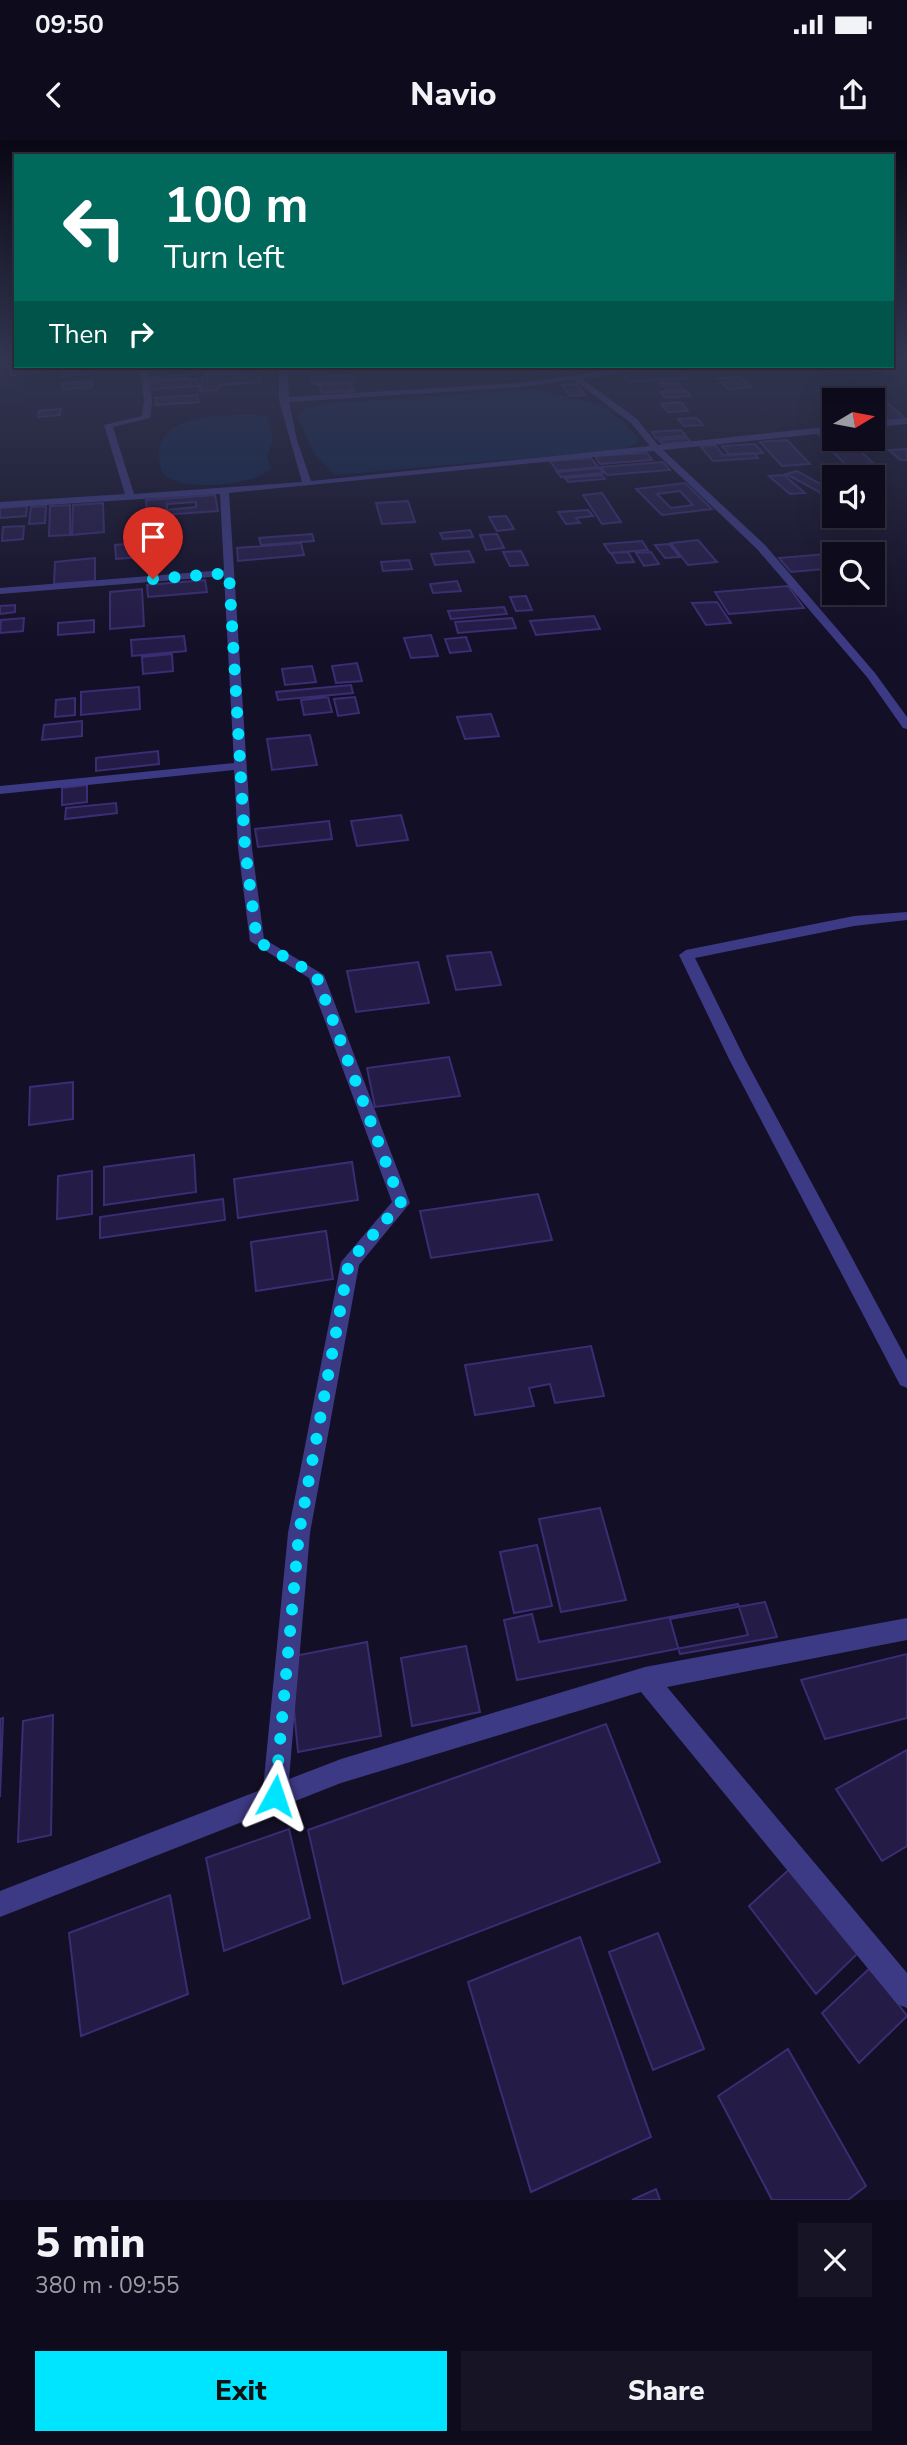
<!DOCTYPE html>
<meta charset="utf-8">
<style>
:root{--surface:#0e0b1c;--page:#171425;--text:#f1f3f6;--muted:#9b9ba3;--line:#2e2b3b;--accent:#00e5ff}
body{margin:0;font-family:"Nunito Sans",sans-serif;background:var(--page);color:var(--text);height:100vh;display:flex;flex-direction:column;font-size:26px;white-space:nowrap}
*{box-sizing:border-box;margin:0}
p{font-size:23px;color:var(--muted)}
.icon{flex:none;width:38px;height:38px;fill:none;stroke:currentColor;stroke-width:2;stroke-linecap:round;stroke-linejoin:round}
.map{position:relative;height:2060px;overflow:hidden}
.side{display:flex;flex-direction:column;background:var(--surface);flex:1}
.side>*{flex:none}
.top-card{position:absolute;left:14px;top:14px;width:880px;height:214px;border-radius:0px;box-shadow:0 7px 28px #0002,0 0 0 2px var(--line);background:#00695c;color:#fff;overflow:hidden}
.needle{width:46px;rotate:80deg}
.fabs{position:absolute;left:822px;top:248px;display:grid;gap:14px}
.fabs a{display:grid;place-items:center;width:63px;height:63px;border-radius:0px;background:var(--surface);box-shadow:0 7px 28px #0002,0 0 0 2px var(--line);font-size:35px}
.pin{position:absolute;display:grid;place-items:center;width:60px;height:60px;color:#fff;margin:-72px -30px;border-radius:50% 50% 50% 0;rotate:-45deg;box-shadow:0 0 7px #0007}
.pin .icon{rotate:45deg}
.me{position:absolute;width:77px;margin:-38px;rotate:5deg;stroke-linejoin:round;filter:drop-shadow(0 0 5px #0008)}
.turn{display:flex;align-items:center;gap:24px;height:147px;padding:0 35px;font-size:32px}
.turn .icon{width:91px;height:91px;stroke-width:2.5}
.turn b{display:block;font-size:49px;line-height:60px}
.then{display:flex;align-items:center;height:66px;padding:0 35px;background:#0003;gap:14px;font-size:26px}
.round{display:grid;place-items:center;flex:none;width:74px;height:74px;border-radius:0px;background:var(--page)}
.headline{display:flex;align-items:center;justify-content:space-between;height:119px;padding:0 35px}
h1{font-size:42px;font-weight:800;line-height:52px}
.primary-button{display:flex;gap:14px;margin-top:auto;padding:14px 35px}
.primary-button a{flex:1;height:80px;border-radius:0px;background:var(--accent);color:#111;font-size:28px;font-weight:800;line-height:80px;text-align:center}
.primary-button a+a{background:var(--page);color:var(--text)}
.status{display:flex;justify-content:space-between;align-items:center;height:49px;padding:0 35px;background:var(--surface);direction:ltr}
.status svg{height:19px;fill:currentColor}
header{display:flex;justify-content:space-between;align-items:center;height:91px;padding:0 35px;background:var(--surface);font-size:32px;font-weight:800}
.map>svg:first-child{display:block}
</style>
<div class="status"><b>09:50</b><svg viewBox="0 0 49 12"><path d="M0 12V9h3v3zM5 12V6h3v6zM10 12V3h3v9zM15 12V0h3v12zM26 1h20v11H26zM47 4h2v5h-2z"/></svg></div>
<header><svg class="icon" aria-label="back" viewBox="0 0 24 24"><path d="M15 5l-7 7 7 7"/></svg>Navio<svg class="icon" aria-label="share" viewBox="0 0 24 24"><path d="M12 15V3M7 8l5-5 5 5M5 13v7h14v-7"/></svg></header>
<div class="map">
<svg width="907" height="2060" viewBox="0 0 907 2060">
<rect width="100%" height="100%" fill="#130f26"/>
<path fill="#0c2248" d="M 534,249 L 600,265 L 625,283 L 639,299 L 634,305 L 619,310 L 335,335 L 315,315 L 297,277 L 306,268 L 335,263 Z
M 256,274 L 268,278 L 273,298 L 267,318 L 271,328 C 256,346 186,351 167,337 C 160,332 159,321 159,313 C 161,272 227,276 256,274 Z"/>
<path fill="#241b47" stroke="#3b2d73" stroke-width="2" fill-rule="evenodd" d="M 203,226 L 241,226 L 249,232 L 205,234 Z
M 293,226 L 310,226 L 312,233 L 295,234 Z
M 565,227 L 568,232 L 543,234 L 540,229 Z
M 677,227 L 688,238 L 629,242 L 620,231 Z
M 52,228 L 52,232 L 11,235 L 11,230 Z
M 91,229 L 91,234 L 61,236 L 61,230 Z
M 259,232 L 261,242 L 220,245 L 217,250 L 200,251 L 203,236 Z
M 187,235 L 187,238 L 149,240 L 149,237 Z
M 352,235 L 355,242 L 314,244 L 311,237 Z
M 741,237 L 752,247 L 728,249 L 718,238 Z
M 197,239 L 199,246 L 149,249 L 148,242 Z
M 92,241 L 92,247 L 63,249 L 63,243 Z
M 677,242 L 685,251 L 668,252 L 660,243 Z
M 350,243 L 354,251 L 322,253 L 319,245 Z
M 577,244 L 585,255 L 570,256 L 562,245 Z
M 686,251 L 691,256 L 665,258 L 660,252 Z
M 197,255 L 199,262 L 156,265 L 155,258 Z
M 681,262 L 688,271 L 668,272 L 661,264 Z
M 888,264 L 907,280 L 890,282 L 873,267 Z
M 61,269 L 60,275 L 38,277 L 39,271 Z
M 697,278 L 703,285 L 684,286 L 678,279 Z
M 681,290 L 686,296 L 656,298 L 652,292 Z
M 835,294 L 835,299 L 844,299 L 852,307 L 833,308 L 819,295 Z
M 687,298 L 691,302 L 663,304 L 659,300 Z
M 787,300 L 810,324 L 782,326 L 760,302 Z
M 755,304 L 763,313 L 730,315 L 722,306 Z
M 715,305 L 723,315 L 754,313 L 758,318 L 713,321 L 701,307 Z
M 857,308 L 873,323 L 846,325 L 831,310 Z
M 907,309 L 907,320 L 900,320 L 889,310 Z
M 647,313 L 652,320 L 600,324 L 595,316 Z
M 591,318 L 598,327 L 557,331 L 550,321 Z
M 663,322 L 670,330 L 607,335 L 601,327 Z
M 600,328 L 603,333 L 561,337 L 557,332 Z
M 797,331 L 833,351 L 821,353 L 786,334 Z
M 602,335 L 605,339 L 568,342 L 565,338 Z
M 784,335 L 805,353 L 790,354 L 769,336 Z
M 685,343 L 712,369 L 662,375 L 636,349 ZM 680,351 L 693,365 L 671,368 L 657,354 Z
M 602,353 L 621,382 L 602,384 L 583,355 Z
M 215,355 L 218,371 L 147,376 L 146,360 ZM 196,362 L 196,367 L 167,370 L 167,364 Z
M 408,361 L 415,382 L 382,384 L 376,363 Z
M 103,363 L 104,392 L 72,395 L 73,365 Z
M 70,365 L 70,395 L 49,396 L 50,366 Z
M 27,366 L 26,376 L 0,378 L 0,368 Z
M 46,366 L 45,383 L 29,384 L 31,367 Z
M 588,370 L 593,376 L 576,378 L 580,383 L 566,384 L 558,372 Z
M 506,376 L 514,389 L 497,391 L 489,377 Z
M 24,386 L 23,399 L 2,401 L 3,387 Z
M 470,390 L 473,397 L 443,399 L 440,393 Z
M 312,394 L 314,401 L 261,405 L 259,398 Z
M 497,394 L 504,408 L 486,410 L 480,395 Z
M 698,400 L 717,422 L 688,425 L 671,403 Z
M 642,401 L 648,410 L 610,413 L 604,404 Z
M 153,402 L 154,416 L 116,419 L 115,405 Z
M 301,403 L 304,415 L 238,421 L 237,408 Z
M 669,404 L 680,417 L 665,418 L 655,405 Z
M 469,411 L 474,422 L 435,425 L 431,414 Z
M 521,411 L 528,425 L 510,426 L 503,412 Z
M 628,412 L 634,422 L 617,423 L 611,413 Z
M 651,412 L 659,424 L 644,426 L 636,413 Z
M 837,413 L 835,428 L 791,432 L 779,418 Z
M 95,418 L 95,441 L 54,444 L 55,422 Z
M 409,420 L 412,429 L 383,431 L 381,422 Z
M 205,440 L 207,452 L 148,457 L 147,445 Z
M 457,441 L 461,451 L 433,453 L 430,444 Z
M 788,446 L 804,468 L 729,474 L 715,452 Z
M 142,449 L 144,486 L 110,489 L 110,452 Z
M 526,456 L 532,470 L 516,471 L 510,457 Z
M 717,462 L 731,483 L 706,485 L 692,463 Z
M 15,465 L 15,472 L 0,474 L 0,466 Z
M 504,467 L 507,474 L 451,479 L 448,471 Z
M 594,476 L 600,489 L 536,495 L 530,481 Z
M 24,478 L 23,491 L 0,493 L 1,480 Z
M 512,478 L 516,488 L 458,493 L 455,482 Z
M 94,480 L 94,492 L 58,495 L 58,483 Z
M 431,495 L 438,516 L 411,518 L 404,498 Z
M 184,496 L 186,511 L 132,516 L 131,500 Z
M 466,497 L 471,511 L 450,513 L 445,499 Z
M 172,514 L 173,531 L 143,534 L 142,517 Z
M 357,523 L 362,541 L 336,543 L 332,526 Z
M 312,526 L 316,542 L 285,545 L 282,529 Z
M 351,545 L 353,553 L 278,560 L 276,552 Z
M 139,547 L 140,569 L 81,575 L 81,552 Z
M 328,557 L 332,572 L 304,575 L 301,560 Z
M 355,557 L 359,573 L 338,576 L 334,559 Z
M 75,558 L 75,575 L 55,577 L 56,560 Z
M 491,574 L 499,596 L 465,599 L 457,577 Z
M 82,581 L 82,596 L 42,600 L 44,585 Z
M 310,595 L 317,625 L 272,630 L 267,599 Z
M 158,611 L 159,624 L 96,631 L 96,618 Z
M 87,645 L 87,662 L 62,665 L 62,648 Z
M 116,663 L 117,673 L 65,679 L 66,668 Z
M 401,675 L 408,700 L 357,706 L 351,681 Z
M 329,681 L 332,699 L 258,707 L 255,689 Z
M 491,812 L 501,845 L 456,850 L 447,816 Z
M 418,822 L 429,863 L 356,872 L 347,831 Z
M 449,917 L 460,956 L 375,967 L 367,928 Z
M 73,942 L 73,979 L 29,985 L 30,947 Z
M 194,1015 L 196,1052 L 104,1065 L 104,1027 Z
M 352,1022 L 358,1060 L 238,1078 L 234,1039 Z
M 92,1031 L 92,1074 L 57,1079 L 58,1036 Z
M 538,1054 L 552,1100 L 431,1118 L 420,1071 Z
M 223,1059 L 225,1080 L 100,1098 L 100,1077 Z
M 326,1091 L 333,1139 L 256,1151 L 251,1102 Z
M 591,1206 L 604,1256 L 555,1263 L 550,1244 L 529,1248 L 534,1266 L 475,1275 L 465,1225 Z
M 600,1368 L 626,1460 L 561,1472 L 539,1379 Z
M 537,1405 L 552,1466 L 514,1473 L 500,1412 Z
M 765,1462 L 777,1497 L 680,1514 L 670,1479 Z
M 738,1464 L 748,1495 L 517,1540 L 504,1480 L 532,1474 L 539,1502 Z
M 367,1502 L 381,1596 L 298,1612 L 289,1517 Z
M 466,1506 L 480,1572 L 412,1586 L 401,1518 Z
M 907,1514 L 907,1578 L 825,1599 L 801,1540 Z
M 53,1575 L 51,1695 L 18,1702 L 23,1581 Z
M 3,1578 L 0,1657 L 0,1579 Z
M 606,1584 L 660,1722 L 343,1844 L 308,1690 Z
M 907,1610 L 907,1706 L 882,1721 L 836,1649 Z
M 289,1689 L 310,1778 L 224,1811 L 206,1718 Z
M 792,1727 L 859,1812 L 816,1854 L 749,1766 Z
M 170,1755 L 188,1854 L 81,1896 L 69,1793 Z
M 658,1793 L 704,1909 L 653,1930 L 609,1812 Z
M 580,1797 L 651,1997 L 531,2052 L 468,1842 Z
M 871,1827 L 907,1876 L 859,1923 L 822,1873 Z
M 788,1909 L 866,2046 L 848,2060 L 772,2060 L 718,1956 Z
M 656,2049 L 660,2060 L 632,2060 Z"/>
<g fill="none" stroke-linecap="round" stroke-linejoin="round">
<path fill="#3d3a85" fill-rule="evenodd" d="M 139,226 L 147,226 L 152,261 L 150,278 L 113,287 L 134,354 L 302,342 L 279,260 L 279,226 L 287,226 L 289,257 L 520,243 L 610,230 L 610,226 L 618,226 L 617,234 L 582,239 L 637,279 L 658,305 L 835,286 L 835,292 L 663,310 L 765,405 L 875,533 L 907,577 L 907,589 L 903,588 L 867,537 L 757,409 L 654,311 L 229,353 L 252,708 L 264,799 L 324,835 L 410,1063 L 359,1125 L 310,1393 L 289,1639 L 341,1619 L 645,1527 L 907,1478 L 907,1500 L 667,1547 L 907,1833 L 907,1868 L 897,1864 L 641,1552 L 341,1643 L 0,1777 L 0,1751 L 263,1649 L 288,1393 L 341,1122 L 392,1062 L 309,838 L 250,801 L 238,708 L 234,630 L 0,654 L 0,646 L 234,623 L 224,436 L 0,454 L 0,448 L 224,430 L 220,354 L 0,368 L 0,362 L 125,354 L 104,285 L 142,276 L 144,261 ZM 574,240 L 631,283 L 650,306 L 311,341 L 297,300 L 289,262 L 520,247 Z
M 907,278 L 907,284 L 873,287 L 873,281 Z
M 907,772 L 907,780 L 854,786 L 695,818 L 745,919 L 907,1220 L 907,1248 L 900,1245 L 729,919 L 679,815 L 686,810 L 854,776 Z"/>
</g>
<linearGradient id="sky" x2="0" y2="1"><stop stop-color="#0a0815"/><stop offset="0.43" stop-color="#333752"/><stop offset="1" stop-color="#333752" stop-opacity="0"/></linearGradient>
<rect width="907" height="505" fill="url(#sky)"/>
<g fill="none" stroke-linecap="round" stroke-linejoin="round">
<path stroke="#00e5ff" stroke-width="12" stroke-dasharray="0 21.6" d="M 153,439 L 229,433 L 245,708 L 257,801 L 316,835 L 401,1063 L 349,1122 L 299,1393 L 275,1656"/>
</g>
</svg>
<div class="fabs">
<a><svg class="needle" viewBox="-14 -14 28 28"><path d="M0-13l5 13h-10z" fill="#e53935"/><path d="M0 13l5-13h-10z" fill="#9b9ba3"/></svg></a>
<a><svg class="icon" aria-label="sound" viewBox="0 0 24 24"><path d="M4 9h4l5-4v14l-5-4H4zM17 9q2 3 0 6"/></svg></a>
<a><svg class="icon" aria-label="search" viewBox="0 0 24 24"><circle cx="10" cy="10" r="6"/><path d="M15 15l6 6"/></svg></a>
</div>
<div class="pin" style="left:153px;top:439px;background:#d93025"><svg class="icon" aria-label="arrive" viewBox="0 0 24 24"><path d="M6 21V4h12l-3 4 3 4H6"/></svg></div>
<svg class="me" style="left:275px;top:1656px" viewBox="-20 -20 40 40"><path d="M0-17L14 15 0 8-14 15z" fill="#00e5ff" stroke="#fff" stroke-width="4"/></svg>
<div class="top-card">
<div class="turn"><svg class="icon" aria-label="left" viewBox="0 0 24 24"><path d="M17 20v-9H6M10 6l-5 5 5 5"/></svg><div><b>100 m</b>Turn left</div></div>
<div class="then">Then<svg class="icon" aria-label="right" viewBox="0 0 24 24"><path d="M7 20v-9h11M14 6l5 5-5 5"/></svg></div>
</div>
</div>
<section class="side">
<div class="headline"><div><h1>5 min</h1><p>380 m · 09:55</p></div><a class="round"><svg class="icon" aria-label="close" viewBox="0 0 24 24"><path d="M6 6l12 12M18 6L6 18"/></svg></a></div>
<div class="primary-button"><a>Exit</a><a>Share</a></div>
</section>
